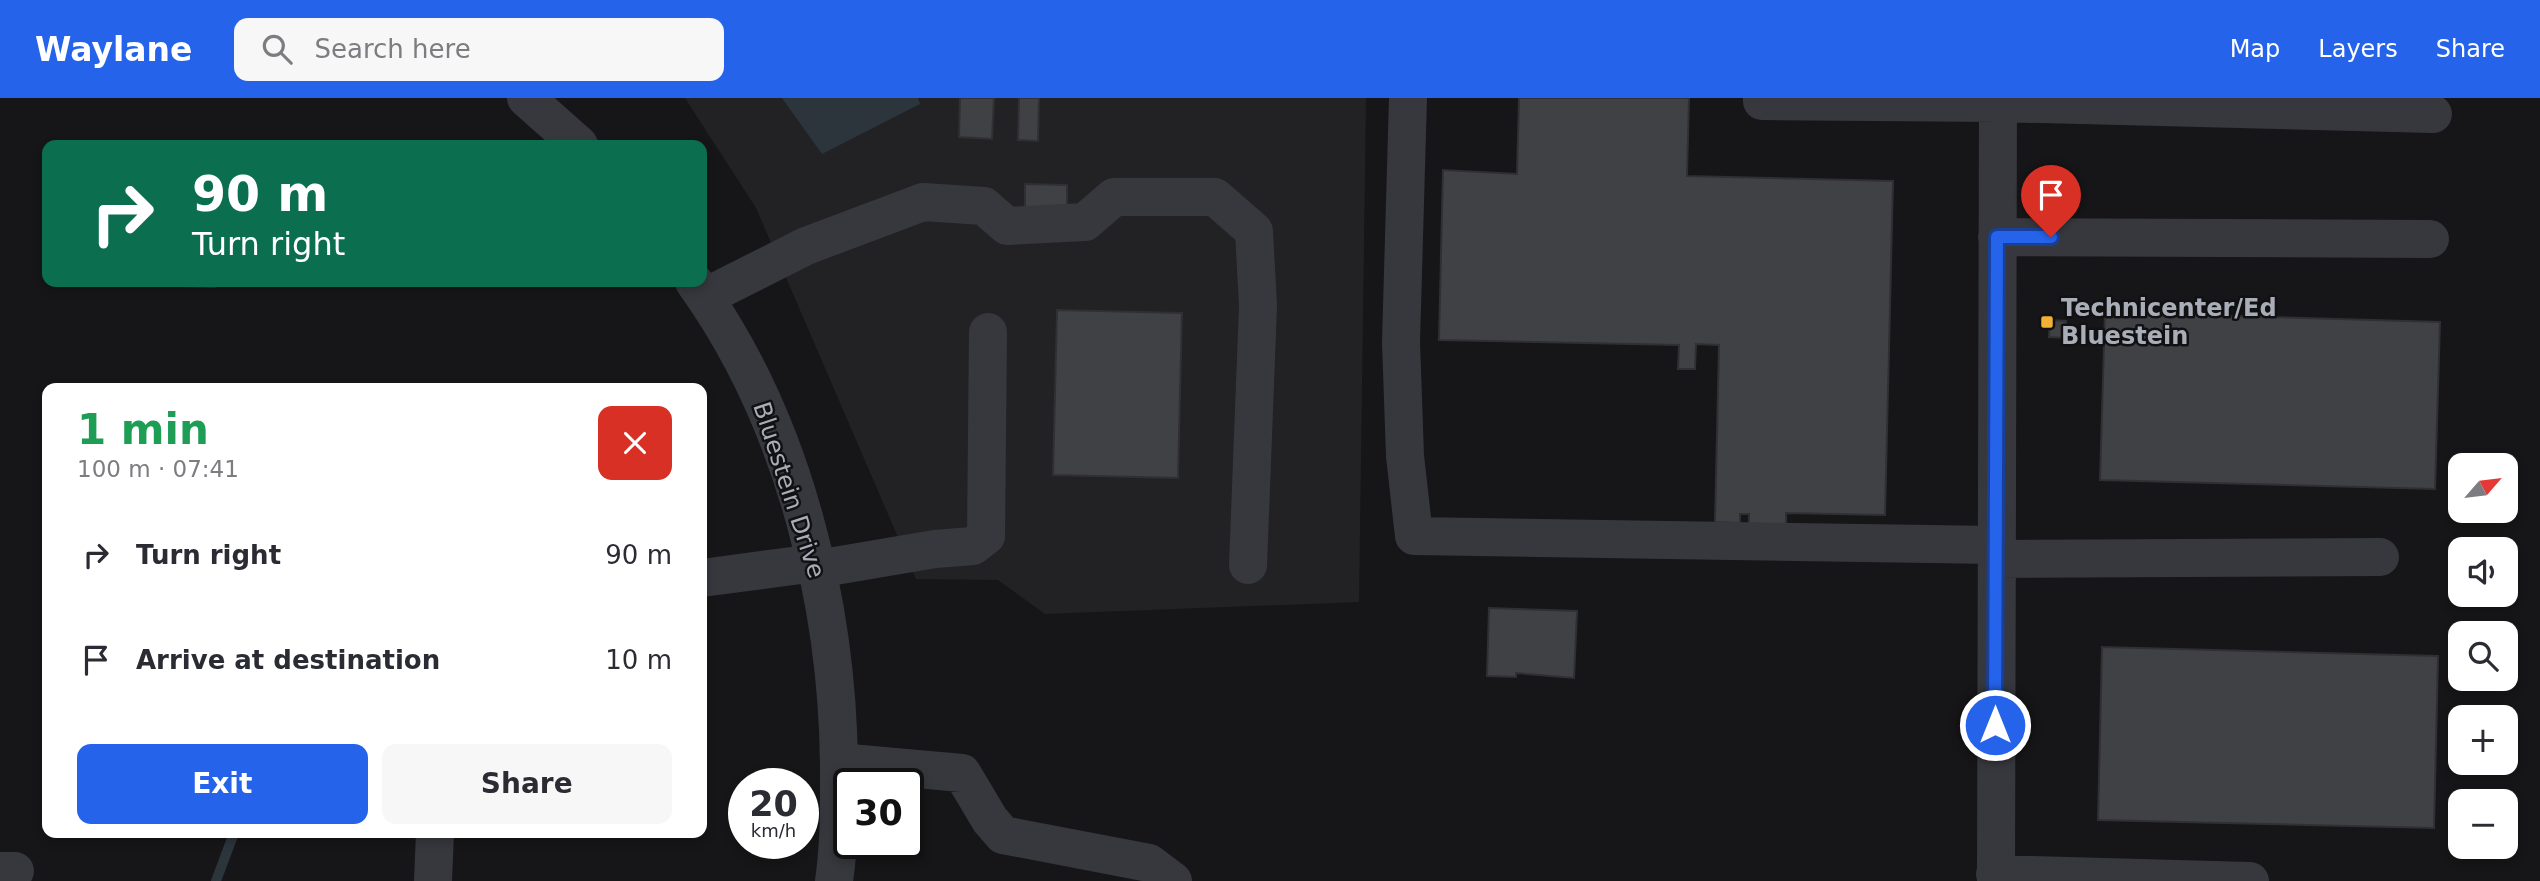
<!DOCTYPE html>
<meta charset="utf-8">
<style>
:root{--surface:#fff;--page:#f7f7f7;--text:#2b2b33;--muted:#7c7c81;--accent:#2563eb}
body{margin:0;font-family:"DejaVu Sans",sans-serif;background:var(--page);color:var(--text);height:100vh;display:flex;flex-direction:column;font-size:26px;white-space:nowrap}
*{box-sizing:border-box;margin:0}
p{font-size:23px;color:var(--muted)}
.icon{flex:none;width:38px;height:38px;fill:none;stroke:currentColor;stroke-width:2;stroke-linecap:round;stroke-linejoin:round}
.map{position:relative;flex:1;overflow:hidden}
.side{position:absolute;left:42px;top:285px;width:665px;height:455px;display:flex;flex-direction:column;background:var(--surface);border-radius:14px;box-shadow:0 4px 10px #0003}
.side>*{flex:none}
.top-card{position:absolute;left:42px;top:42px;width:665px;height:147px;border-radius:14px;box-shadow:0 4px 10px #0003;background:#0b6e4f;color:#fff;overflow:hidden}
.needle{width:46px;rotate:62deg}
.controls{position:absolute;left:2448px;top:355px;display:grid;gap:14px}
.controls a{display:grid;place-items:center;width:70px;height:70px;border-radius:14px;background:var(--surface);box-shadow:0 4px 10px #0003;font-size:35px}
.speed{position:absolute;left:728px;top:670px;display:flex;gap:14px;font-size:35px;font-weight:700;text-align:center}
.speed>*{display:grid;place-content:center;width:91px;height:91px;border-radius:50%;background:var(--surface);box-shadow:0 4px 10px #0003;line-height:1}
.speed small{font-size:18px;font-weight:400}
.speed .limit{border:4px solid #111;border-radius:10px;background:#fff;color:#111}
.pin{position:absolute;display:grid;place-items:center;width:60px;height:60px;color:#fff;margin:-72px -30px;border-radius:50% 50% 50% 0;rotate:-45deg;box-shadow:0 0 7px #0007}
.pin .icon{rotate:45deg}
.me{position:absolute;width:77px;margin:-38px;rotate:0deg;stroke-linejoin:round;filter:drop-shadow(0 0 5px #0008)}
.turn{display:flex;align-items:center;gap:24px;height:147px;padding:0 35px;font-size:32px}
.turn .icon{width:91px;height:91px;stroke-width:2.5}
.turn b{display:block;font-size:49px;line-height:60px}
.round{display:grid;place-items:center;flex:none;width:74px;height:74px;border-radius:14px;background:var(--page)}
.summary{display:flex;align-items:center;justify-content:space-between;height:119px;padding:0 35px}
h1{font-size:42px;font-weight:600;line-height:52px;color:#1e9e55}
.cta{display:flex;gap:14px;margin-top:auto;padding:14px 35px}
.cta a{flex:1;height:80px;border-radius:14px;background:var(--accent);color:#fff;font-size:28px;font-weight:600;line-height:80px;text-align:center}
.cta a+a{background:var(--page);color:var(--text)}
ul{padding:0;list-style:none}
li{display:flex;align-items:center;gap:21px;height:105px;padding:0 35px}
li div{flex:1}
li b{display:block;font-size:26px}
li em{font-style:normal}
header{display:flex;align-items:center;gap:42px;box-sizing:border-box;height:98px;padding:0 35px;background:var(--accent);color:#fff}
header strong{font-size:33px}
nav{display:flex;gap:38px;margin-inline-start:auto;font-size:24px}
.search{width:490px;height:63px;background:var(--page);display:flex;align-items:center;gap:18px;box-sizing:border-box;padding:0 24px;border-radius:14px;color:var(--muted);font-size:26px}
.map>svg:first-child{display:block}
</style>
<header>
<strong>Waylane</strong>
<div class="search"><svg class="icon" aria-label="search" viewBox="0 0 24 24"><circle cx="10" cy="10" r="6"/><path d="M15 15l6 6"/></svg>Search here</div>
<nav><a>Map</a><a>Layers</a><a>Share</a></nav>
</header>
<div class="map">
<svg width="2540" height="783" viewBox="0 0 2540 783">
<rect width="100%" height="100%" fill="#161618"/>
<path fill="#222225" d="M 685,0 L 1366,0 L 1359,504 L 1045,516 L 998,482 L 916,481 L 756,110 Z"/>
<path fill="#2c353c" d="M 782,0 L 918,0 L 920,6 L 822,56 Z"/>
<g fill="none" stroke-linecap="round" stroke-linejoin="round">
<path stroke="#2c353c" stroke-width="10" d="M 216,783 L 234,735"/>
</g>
<path fill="#404145" stroke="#303034" stroke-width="2" d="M 960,0 L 994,0 L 992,41 L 959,39 Z
M 1019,0 L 1039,0 L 1038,43 L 1018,42 Z
M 1519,0 L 1689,0 L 1687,78 L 1893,83 L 1885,417 L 1786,415 L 1786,427 L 1749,427 L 1749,416 L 1740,416 L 1740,425 L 1715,424 L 1719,247 L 1696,246 L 1695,271 L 1678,271 L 1679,247 L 1439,242 L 1443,72 L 1517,76 Z
M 117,44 L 209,47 L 117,47 Z
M 1025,86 L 1067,87 L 1067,118 L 1025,118 Z
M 114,184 L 216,184 L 215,189 L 114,186 Z
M 1057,212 L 1182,215 L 1178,380 L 1053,377 Z
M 2105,214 L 2440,224 L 2435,391 L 2100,382 Z
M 2050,222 L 2066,223 L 2066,240 L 2049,239 Z
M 1489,510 L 1577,513 L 1574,580 L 1516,575 L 1516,579 L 1487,578 Z
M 2102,549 L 2438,558 L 2434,730 L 2098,722 Z"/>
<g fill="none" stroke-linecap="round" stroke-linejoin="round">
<path stroke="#37383d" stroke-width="38" d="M 526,0 L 579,47
M 1408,0 L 1401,244 L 1405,358 L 1414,438 L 1996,447
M 1762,0 L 1762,3 L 1998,5 L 2433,16
M 1997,139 L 2430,141
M 694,184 C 795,324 840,512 839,682 C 839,716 839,749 834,783
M 705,199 L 806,148 L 923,104 L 984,108 L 1007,128 L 1085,124 L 1114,99 L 1215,99 L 1254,133 L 1258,208 L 1248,467
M 1996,461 L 2380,459
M 817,471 L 935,451 L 973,448 L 986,438 L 988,234
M 702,480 L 815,465
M 839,664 L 962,675 L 990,722 L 1003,737 L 1149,765 L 1173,783
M 0,773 L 15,773
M 1995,776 L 2250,783
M 433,783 L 435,735
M 1996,783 L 1998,0"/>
</g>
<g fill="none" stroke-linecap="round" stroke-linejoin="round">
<defs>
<path id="route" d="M 1995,627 L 1997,139 L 2051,139"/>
</defs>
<use href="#route" stroke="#184099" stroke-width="18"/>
<use href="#route" stroke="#2563eb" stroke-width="12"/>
</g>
<rect fill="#f2b134" stroke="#111113" stroke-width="2.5" x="2040" y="217" width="14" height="14" rx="3.5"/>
<g text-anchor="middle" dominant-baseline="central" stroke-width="5" stroke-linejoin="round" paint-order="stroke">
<g font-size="24" font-weight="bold" fill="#a8adb8" stroke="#111113" text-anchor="start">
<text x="2061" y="210">Technicenter/Ed<tspan x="2061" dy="28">Bluestein</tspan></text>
</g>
<g font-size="24" fill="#a8adb8" stroke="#111113">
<text transform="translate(789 392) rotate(72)">Bluestein Drive</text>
</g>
</g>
</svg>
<div class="controls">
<a><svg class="needle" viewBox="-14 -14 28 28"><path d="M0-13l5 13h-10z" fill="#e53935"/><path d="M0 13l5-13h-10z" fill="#7c7c81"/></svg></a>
<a><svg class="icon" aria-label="sound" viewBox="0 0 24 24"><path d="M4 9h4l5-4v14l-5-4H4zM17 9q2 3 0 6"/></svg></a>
<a><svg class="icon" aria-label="search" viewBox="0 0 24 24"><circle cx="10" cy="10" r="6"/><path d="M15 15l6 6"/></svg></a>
<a>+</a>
<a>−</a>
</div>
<div class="speed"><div>20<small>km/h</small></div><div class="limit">30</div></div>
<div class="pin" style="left:2051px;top:139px;background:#d93025"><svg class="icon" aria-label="arrive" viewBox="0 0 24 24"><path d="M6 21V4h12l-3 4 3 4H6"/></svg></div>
<svg class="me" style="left:1995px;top:627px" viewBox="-20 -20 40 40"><circle r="17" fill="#2563eb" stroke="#fff" stroke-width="3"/><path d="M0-11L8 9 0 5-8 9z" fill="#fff"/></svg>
<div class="top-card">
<div class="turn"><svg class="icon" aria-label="right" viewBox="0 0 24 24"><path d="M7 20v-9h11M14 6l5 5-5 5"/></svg><div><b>90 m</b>Turn right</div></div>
</div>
<section class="side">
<div class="summary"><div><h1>1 min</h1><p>100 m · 07:41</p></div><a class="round" style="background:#d93025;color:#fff"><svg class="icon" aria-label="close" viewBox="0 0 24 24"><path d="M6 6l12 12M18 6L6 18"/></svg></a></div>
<ul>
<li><svg class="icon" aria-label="right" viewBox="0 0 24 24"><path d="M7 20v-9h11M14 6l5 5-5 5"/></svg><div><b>Turn right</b></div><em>90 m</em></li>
<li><svg class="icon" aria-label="arrive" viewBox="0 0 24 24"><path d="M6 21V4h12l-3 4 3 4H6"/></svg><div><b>Arrive at destination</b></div><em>10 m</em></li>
</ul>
<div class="cta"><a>Exit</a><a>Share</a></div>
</section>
</div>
